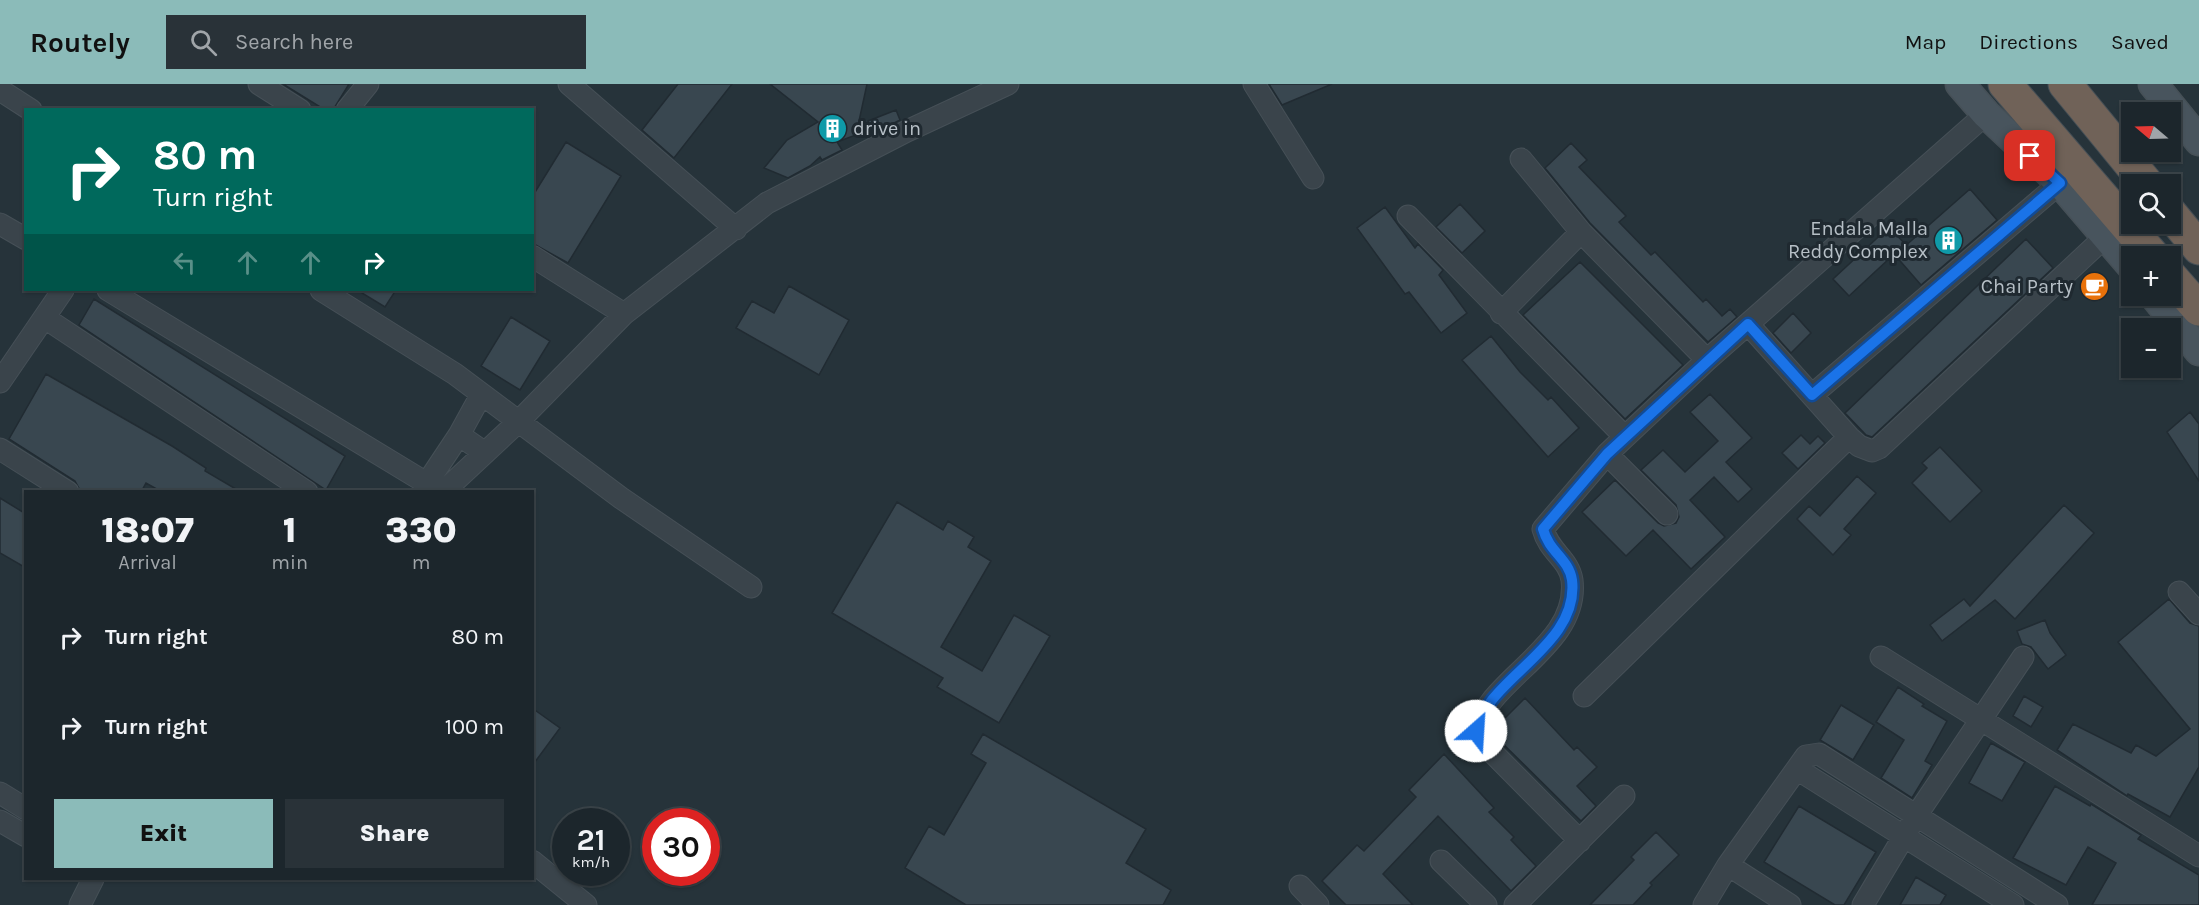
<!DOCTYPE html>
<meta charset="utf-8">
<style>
:root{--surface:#1c262c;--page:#293238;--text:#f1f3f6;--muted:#a0a5a9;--line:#3a4348;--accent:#8bbbb9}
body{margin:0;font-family:Karla,sans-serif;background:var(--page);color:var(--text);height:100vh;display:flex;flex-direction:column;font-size:22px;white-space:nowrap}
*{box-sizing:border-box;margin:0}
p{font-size:20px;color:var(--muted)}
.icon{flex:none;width:33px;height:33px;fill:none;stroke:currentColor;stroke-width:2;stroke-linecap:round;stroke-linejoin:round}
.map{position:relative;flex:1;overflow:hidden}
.sheet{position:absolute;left:24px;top:406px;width:510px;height:390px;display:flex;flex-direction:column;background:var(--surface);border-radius:0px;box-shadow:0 2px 4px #0004,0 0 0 2px var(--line)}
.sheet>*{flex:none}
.guide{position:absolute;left:24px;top:24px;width:510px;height:183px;border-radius:0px;box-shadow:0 2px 4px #0004,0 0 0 2px var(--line);background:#00695c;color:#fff;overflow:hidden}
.needle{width:39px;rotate:289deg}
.tools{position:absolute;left:2121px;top:18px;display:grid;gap:12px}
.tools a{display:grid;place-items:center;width:60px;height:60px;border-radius:0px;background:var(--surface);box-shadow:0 2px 4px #0004,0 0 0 2px var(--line);font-size:30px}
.speed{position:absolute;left:552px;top:724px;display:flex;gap:12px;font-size:30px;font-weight:700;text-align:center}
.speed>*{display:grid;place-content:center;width:78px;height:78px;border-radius:50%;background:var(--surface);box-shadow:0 2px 4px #0004,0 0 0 2px var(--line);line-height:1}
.speed small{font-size:15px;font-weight:400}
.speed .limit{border:9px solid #d22;background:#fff;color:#111}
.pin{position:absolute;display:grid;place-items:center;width:51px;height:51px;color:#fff;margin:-26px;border-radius:12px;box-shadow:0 3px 9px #0006}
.me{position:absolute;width:66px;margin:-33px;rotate:26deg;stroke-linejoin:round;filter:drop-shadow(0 0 4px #0008)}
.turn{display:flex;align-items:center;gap:21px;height:126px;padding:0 30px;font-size:27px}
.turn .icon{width:78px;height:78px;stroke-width:2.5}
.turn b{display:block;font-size:42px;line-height:51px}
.lanes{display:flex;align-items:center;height:57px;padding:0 30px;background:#0003;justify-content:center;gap:30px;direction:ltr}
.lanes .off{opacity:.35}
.eta{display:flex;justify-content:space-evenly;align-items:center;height:102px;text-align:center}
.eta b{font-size:36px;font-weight:800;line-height:42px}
.action{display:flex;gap:12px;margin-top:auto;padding:12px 30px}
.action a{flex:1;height:69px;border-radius:0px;background:var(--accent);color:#111;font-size:24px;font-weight:800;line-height:69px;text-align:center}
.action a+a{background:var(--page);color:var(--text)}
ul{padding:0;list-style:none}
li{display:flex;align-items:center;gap:18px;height:90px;padding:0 30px}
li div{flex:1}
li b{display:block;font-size:22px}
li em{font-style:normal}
header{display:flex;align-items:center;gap:36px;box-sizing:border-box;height:84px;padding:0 30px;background:var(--accent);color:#111}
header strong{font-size:28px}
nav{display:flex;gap:33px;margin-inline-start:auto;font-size:21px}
.search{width:420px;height:54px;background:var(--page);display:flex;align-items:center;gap:15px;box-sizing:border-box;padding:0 21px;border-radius:0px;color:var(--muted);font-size:22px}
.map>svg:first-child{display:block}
</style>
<header>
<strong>Routely</strong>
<div class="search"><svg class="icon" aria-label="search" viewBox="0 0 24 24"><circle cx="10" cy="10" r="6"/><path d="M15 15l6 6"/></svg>Search here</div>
<nav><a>Map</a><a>Directions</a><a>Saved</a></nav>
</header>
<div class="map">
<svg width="2199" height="821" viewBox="0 0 2199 821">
<rect width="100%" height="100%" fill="#26333a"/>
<path fill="#394750" stroke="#212b32" stroke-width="1.5" d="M 283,0 L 349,0 L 333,26 L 325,26 Z
M 678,0 L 732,0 L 674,74 L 642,46 Z
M 770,0 L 867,0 L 856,51 L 837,58 L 842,66 L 822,76 L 820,73 L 810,82 L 788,94 L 764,84 L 787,56 L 818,38 Z
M 1269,0 L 1332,0 L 1282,21 Z
M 896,26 L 900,36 L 873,50 L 868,37 Z
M 566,58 L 621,92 L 568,179 L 532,159 L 532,113 Z
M 1571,59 L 1587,76 L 1579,83 L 1626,132 L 1619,138 L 1651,171 L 1655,168 L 1703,218 L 1706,215 L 1722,232 L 1730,225 L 1737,233 L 1708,258 L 1590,139 L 1545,84 Z
M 1970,105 L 1997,136 L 1921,201 L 1895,171 Z
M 1460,120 L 1485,147 L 1462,169 L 1436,143 Z
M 1385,123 L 1415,164 L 1418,160 L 1443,186 L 1439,191 L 1467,229 L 1441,249 L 1409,208 L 1405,210 L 1357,144 Z
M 1889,143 L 1905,160 L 1849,212 L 1833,195 Z
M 2026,155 L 2053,184 L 1872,353 L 1866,351 L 1845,329 Z
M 1580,178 L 1683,281 L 1625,335 L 1523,231 Z
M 789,202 L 849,236 L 819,291 L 736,244 L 752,217 L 774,229 Z
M 357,206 L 396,206 L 385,223 Z
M 94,215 L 345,372 L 326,406 L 79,241 Z
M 1793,229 L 1811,249 L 1791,269 L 1773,249 Z
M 511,233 L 550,257 L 520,306 L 481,282 Z
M 1491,252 L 1520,288 L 1548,316 L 1551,313 L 1579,344 L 1548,373 L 1462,276 Z
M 46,290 L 172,362 L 206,384 L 205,387 L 241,408 L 162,408 L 146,399 L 141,408 L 81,408 L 75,397 L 9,355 Z
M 1710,310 L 1752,354 L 1726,378 L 1752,405 L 1738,418 L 1714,393 L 1690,416 L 1725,453 L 1691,485 L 1653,446 L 1626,472 L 1582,428 L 1615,396 L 1658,439 L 1664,442 L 1676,439 L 1679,433 L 1676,421 L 1641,386 L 1663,366 L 1685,388 L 1718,357 L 1690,328 Z
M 2190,328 L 2199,340 L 2199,397 L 2167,348 Z
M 1801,351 L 1810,360 L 1818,352 L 1825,359 L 1798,385 L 1782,369 Z
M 1940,363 L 1982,407 L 1950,438 L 1912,399 L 1927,384 L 1922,379 Z
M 1857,392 L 1876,409 L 1844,445 L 1851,451 L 1833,471 L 1797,435 L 1809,422 L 1820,432 Z
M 0,414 L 26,430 L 26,484 L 0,469 Z
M 897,418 L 943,446 L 948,437 L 974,453 L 968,463 L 991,477 L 941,563 L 982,587 L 1014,531 L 1050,552 L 999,639 L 937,603 L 943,594 L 832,529 Z
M 2064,421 L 2094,449 L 2015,535 L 1995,516 L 1942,557 L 1930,541 L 1964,515 L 1970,522 Z
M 2169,515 L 2190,539 L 2199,542 L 2199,683 L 2170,733 L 2128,710 L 2127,712 L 2057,666 L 2073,640 L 2131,669 L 2136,661 L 2156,672 L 2190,645 L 2118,558 Z
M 2045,536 L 2050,549 L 2066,571 L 2048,585 L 2031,563 L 2022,560 L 2017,547 Z
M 1898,603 L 1924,620 L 1922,622 L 1947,637 L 1925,677 L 1932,681 L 1912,714 L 1881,694 L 1904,656 L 1876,638 Z
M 2024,612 L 2043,623 L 2031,643 L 2013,632 Z
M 1525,614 L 1574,666 L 1577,663 L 1597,683 L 1577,702 L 1596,722 L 1581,737 L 1491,648 Z
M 1841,621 L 1874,641 L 1853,676 L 1820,656 Z
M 532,624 L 560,644 L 532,682 Z
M 983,650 L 1146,745 L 1126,779 L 1171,806 L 1163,821 L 966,821 L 905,784 L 929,742 L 944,751 L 986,679 L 971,670 Z
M 1991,659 L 2025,678 L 2002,717 L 1969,699 Z
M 1444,670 L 1494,724 L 1489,728 L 1514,753 L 1511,756 L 1536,782 L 1511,807 L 1438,732 L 1383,790 L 1413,821 L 1346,821 L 1322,797 L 1357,761 L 1364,767 L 1416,713 L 1409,706 Z
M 2055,702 L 2090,722 L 2091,720 L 2141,751 L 2138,755 L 2199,791 L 2199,821 L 2092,821 L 2116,779 L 2088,763 L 2066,801 L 2013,774 Z
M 1799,722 L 1876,768 L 1844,821 L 1835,821 L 1764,778 Z
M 1656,748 L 1679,771 L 1650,799 L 1652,801 L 1633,821 L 1590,821 L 1634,776 L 1631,773 Z
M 1916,793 L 1946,811 L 1940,821 L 1900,821 Z"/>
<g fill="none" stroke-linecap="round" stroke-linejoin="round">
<defs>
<path id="street" d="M 259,0 L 300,26
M 569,0 L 736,145
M 1254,0 L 1313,94
M 0,6 L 31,26
M 347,26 L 368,0
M 1521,75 L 1581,148 L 1707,276
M 1408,132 L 1625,353
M 0,140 L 26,155
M 532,172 L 624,230
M 108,206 L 423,397 L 431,393 L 459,351 L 485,369
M 321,206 L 455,290 L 621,414 L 751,503
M 1501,229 L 1581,148
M 45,234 L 307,408
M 1748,240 L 1849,353 L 1859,362 L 1872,367 L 1879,364 L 2106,152
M 0,298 L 63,206
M 1812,311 L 2060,99
M 459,351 L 481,311
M 0,365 L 68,408
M 1607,370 L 1667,430
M 443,408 L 517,339 L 624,230 L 767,119 L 907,47 L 1008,0
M 2179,508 L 2199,530
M 1881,573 L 2199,772
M 1584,612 L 1849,353
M 1797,685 L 2013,821
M 0,709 L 26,725
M 0,737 L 26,752
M 1580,757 L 1483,659 L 1476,647 C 1488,594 1580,562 1572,496 C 1569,475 1549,468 1543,445 L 1607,370 L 1707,276 L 1986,30
M 532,777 L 586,821
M 1441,777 L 1486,821
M 1728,781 L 1790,821
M 1300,802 L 1318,821
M 80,821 L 93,795
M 1515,821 L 1624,712
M 1704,821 L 1728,781 L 1806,672 L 1819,670 L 2057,821
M 1863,821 L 1916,732 L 2023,573"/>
<path id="secondary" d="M 1960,0 L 1986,30 L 2060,99 L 2132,183
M 2153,0 L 2199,57
M 2154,212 L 2199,267"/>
<path id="highway" d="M 2005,0 L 2153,172
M 2065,0 L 2147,100
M 2170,129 L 2199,164
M 2170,192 L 2199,225"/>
</defs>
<use href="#street" stroke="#465057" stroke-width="23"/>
<use href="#secondary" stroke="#465057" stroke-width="31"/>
<use href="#highway" stroke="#454f56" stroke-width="35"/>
<use href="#street" stroke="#3a444b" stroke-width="21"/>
<use href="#secondary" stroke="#48545d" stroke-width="28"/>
<use href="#highway" stroke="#706258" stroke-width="33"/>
</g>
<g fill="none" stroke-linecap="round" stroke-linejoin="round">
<defs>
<path id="route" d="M 1476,647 C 1487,594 1580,562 1572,496 C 1569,475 1549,468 1543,445 L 1607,370 L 1748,240 L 1812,311 L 2060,99 L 2030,72"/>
</defs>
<use href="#route" stroke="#114b97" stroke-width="15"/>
<use href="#route" stroke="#1a73e8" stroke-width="10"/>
</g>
<defs>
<symbol id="building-disc" viewBox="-11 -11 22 22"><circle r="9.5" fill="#0f9aa8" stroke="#1f2930"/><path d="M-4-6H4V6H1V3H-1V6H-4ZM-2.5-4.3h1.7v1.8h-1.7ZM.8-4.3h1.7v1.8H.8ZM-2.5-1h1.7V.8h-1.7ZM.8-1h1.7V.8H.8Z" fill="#fff"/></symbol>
<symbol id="cafe-disc" viewBox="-11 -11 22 22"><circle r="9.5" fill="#e8710a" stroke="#1f2930"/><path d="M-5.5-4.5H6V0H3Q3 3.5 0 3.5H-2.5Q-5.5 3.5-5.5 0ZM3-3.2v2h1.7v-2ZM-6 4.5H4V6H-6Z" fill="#fff"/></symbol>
</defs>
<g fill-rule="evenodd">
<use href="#building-disc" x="816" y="28" width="33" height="33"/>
<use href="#building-disc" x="1932" y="140" width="33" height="33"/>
<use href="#cafe-disc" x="2078" y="186" width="33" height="33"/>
</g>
<g text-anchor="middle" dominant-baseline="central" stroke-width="6" stroke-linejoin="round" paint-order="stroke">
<g font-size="20" fill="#b6bfc6" stroke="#1f2930" text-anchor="end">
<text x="853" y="44" text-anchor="start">drive in</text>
<text x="1928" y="144">Endala Malla<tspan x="1928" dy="23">Reddy Complex</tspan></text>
<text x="2073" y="202">Chai Party</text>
</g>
</g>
</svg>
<div class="tools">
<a><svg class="needle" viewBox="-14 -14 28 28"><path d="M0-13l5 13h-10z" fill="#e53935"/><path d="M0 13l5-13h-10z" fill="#a0a5a9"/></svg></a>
<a><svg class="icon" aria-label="search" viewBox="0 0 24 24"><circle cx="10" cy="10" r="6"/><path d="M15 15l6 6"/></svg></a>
<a>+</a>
<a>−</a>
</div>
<div class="speed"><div>21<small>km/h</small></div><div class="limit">30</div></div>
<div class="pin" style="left:2030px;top:72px;background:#d93025"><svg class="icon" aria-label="arrive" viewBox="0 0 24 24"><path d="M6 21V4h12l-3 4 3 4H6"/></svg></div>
<svg class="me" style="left:1476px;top:647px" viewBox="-20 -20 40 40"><circle r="19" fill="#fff"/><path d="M0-13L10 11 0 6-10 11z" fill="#1a73e8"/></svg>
<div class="guide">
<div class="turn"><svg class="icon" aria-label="right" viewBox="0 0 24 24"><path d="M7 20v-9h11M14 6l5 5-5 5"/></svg><div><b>80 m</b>Turn right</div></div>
<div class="lanes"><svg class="icon off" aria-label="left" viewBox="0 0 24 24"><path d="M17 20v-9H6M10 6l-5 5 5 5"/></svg><svg class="icon off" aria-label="ahead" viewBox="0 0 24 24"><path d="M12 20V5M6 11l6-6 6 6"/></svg><svg class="icon off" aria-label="ahead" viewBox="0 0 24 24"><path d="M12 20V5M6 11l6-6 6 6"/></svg><svg class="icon" aria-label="right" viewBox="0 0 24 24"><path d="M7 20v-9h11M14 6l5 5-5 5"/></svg></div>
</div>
<section class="sheet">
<div class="eta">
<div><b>18:07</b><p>Arrival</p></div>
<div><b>1</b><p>min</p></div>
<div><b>330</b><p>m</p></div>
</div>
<ul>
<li><svg class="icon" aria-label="right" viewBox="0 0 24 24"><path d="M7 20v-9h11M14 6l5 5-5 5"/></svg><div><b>Turn right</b></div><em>80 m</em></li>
<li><svg class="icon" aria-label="right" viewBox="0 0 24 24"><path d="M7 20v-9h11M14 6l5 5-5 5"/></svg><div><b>Turn right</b></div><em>100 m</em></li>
</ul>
<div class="action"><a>Exit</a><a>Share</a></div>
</section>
</div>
